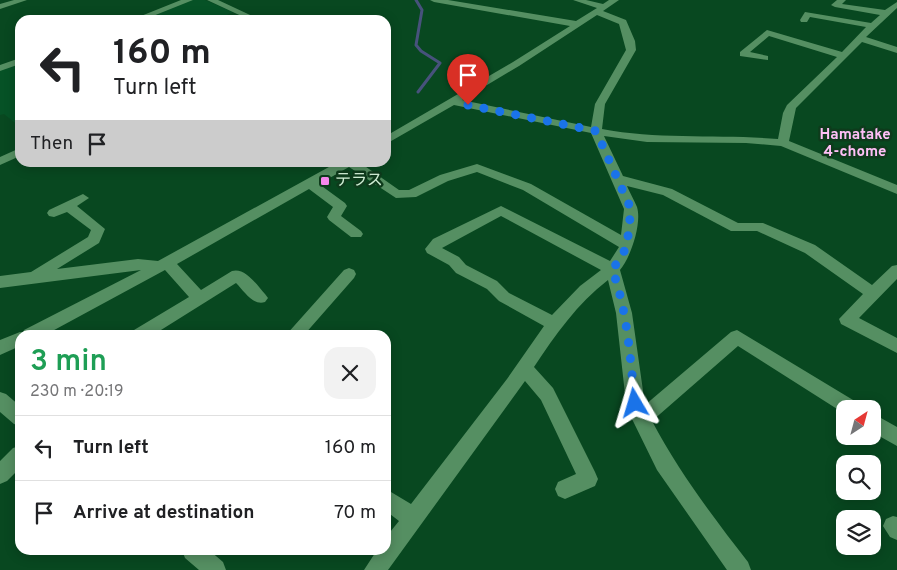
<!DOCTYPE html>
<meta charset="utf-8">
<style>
:root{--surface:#fff;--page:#f2f2f2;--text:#202124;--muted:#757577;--line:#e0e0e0}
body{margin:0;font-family:Overpass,"Noto Sans JP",sans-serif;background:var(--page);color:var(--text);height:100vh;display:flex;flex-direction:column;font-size:19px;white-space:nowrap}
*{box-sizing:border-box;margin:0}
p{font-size:16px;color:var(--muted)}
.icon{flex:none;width:28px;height:28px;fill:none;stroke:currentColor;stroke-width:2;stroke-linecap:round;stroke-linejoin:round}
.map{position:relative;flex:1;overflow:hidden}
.details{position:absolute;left:15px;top:330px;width:376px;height:225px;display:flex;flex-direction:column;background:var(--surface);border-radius:15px;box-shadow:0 2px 12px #0003}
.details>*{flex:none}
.banner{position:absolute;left:15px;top:15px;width:376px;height:152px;border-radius:15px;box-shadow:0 2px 12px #0003;background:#fff;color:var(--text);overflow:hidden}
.needle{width:32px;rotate:36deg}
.tools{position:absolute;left:836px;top:400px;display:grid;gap:10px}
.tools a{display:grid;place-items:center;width:45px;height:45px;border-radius:10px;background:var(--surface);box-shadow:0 2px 12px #0003;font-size:25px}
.pin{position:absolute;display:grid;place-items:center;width:42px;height:42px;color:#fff;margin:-51px -21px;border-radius:50% 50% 50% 0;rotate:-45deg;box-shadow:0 0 5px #0007}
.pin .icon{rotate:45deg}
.me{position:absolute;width:55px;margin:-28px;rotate:353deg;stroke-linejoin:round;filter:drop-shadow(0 0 4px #0008)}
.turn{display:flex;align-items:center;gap:18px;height:105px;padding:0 15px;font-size:22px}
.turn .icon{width:65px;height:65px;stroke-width:2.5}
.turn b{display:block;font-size:35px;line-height:42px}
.then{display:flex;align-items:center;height:48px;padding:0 15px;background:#0003;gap:10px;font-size:19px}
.round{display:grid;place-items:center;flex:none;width:52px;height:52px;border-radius:15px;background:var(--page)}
.head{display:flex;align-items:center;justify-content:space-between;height:85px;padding:0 15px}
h1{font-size:30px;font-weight:600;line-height:38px;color:#1e9e55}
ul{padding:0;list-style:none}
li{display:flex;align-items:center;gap:15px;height:65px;padding:0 15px;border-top:1px solid var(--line)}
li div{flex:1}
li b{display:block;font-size:19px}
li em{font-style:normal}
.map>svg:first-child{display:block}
</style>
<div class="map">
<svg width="897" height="570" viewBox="0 0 897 570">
<rect width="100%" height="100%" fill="#084820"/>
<path fill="#065226" d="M 192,0 L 205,0 L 233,12 L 217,20 L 137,20 Z
M 20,63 L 20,127 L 4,114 L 0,115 L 0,70 Z"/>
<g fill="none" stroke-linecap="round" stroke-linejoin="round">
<path stroke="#47527c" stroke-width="3" d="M 416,0 L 422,10 L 416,45 L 421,51 L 440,63 L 418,92"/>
<path fill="#558f62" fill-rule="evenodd" d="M 14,0 L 27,0 L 0,9 L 0,4 Z
M 181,0 L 193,0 L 143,20 L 131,20 Z
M 207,0 L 218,0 L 261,20 L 250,20 Z
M 430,0 L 448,0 L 576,21 L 597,8 L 573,0 L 586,0 L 603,4 L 609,0 L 619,0 L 603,11 L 626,20 L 635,41 L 636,50 L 605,104 L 602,129 C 660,140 719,134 778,139 L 783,113 L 787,105 L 837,57 L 769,36 L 750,52 L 768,56 L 768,60 L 740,56 L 740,52 L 767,30 L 842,52 L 866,27 L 810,17 L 807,22 L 801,22 L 800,20 L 805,12 L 871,23 L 880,15 L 835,7 L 831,5 L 837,0 L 846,0 L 842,4 L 885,10 L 897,2 L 897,8 L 866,37 L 897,47 L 897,53 L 862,42 L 796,108 L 789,141 L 897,185 L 897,194 L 781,146 L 746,143 L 647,142 L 604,136 L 623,176 L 672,189 L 738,223 L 763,223 L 815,245 L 872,285 L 892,266 L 897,265 L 897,279 L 859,318 L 897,338 L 897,353 L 841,324 L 839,319 L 863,294 L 805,253 L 757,231 L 731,231 L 663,195 L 627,186 C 630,193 634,200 637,207 C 642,223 631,257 620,270 L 632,313 L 645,405 L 731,332 L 737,330 L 858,403 L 861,409 L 845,409 L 845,414 L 738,346 L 652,421 C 679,472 713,517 748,562 L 751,570 L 727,570 L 657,470 L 632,419 L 626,403 L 616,313 L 608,280 C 577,304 556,334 534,367 L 553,388 L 595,472 L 598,479 L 595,486 L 565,499 L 558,496 L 555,489 L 558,482 L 576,474 L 541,400 L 525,381 L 388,570 L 364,570 L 377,550 L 386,550 L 386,537 L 399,521 L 386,511 L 386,489 L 411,504 L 507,379 L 544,326 L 499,301 L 487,289 L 456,273 L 449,265 L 427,253 L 425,249 L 433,239 L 501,206 L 610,261 L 619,247 L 523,190 L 477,172 L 448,181 L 416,197 L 396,198 L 349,167 L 319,184 L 345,203 L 347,206 L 341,216 L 361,231 L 363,234 L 361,237 L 351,237 L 329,220 L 327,217 L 333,207 L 309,189 L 177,264 L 201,290 L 232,271 C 245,267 257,285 265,294 L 268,298 L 265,302 C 253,306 244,291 236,283 L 153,335 L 132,335 L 134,330 L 189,297 L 165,270 L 45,335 L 20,335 L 20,346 L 0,355 L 0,340 L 20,332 L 23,333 L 24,330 L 141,270 L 0,288 L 0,276 L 31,272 L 88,237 L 91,230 L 67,212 L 54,217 L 49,216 L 47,213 L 49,210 L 83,194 L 89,198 L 77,206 L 105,229 L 99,243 L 57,269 L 138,259 L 158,261 L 338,162 L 359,162 L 399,190 L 409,190 L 440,175 L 477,164 L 531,184 L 621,235 L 624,209 L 591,133 L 454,105 L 386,144 L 386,136 L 513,62 L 570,26 L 434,2 ZM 597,15 L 619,24 L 626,50 L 595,104 L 591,127 L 462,100 L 519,66 ZM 501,216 L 601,270 L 580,286 L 552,315 L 509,293 L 497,281 L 466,265 L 459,257 L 442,248 Z
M 20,58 L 20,64 L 0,71 L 0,65 Z
M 20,148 L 20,156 L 0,165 L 0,157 Z
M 349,268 L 354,270 L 356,274 L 354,278 L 304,335 L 286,335 L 344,270 Z
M 0,392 L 6,394 L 20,406 L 20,426 L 14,424 L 0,412 Z
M 872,413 L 897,427 L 897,446 L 872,432 Z
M 20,446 L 20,468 L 7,481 L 0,484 L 0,461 L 13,448 Z
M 893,516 L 897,517 L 897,540 L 890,537 L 883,526 L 886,519 Z
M 182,550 L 209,550 L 223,562 L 226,570 L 199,570 L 185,558 Z"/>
</g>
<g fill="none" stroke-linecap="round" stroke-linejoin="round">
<path stroke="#1a73e8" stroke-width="9" stroke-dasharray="0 16.2" d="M 468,105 L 596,131 L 631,209 L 627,245 L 620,260 L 612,269 C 628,312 630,359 635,403"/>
</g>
<rect fill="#f688ed" stroke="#0e3b1c" stroke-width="2" x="320" y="176" width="10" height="10" rx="2.5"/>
<g text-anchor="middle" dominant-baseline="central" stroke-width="5" stroke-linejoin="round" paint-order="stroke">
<g font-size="15" font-weight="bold" fill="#ffc0f7" stroke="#0e3b1c">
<text x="855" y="135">Hamatake<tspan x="855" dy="17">4-chome</tspan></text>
</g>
<g font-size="16" fill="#d1efd6" stroke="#0e3b1c" text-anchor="start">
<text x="335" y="181">テラス</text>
</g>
</g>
</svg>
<div class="tools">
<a><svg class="needle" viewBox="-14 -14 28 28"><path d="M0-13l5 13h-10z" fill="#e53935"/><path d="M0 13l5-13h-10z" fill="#757577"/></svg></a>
<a><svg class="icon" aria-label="search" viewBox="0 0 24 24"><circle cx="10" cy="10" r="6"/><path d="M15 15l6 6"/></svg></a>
<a><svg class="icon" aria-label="layers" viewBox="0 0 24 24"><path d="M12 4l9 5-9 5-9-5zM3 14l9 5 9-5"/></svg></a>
</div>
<div class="pin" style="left:468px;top:105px;background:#d93025"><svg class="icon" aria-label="arrive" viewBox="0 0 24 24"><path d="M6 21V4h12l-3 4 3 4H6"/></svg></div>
<svg class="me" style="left:635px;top:403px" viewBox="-20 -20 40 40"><path d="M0-17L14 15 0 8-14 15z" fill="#1a73e8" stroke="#fff" stroke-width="4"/></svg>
<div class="banner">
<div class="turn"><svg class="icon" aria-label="left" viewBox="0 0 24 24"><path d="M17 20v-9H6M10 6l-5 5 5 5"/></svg><div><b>160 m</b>Turn left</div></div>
<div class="then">Then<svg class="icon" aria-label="arrive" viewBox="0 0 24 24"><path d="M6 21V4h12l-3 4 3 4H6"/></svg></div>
</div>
<section class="details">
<div class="head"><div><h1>3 min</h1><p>230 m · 20:19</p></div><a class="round"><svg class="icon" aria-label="close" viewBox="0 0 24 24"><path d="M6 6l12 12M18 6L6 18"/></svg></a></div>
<ul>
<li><svg class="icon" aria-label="left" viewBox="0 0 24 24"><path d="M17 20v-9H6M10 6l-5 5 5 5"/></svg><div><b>Turn left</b></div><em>160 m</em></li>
<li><svg class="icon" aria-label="arrive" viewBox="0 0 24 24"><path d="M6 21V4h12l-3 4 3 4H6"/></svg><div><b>Arrive at destination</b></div><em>70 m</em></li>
</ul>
</section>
</div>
